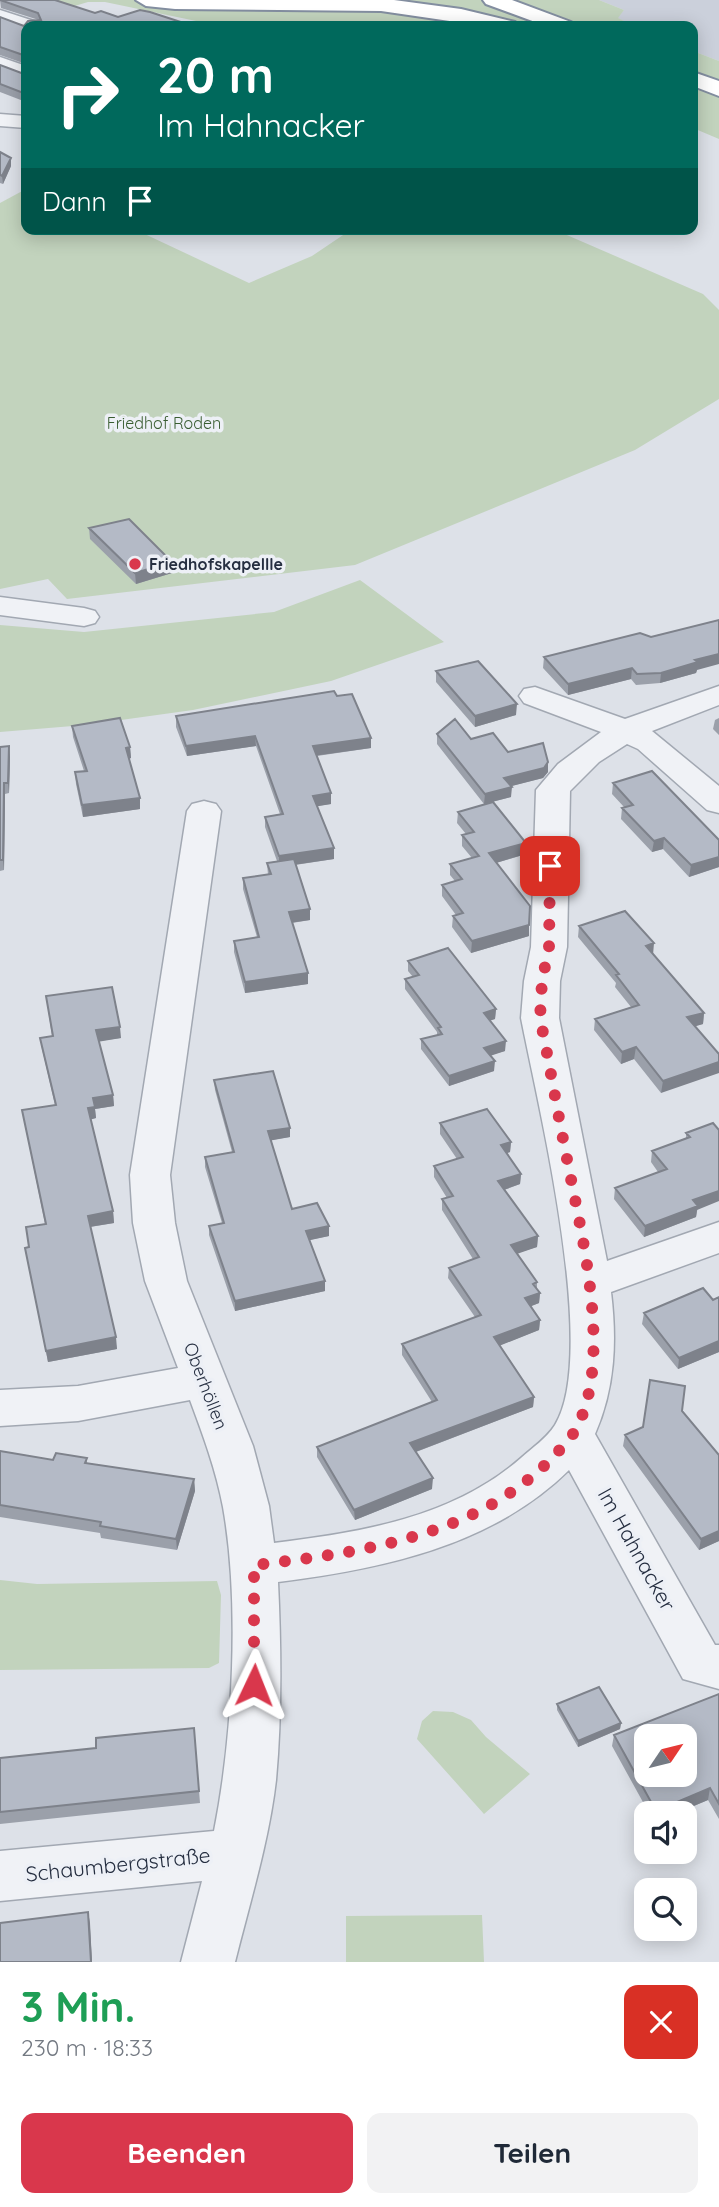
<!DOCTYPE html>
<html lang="de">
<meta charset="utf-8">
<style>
:root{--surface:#fff;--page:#f2f2f3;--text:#1f2937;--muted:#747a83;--accent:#d9374c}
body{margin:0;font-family:Quicksand,sans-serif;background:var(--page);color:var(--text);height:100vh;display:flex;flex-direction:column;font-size:26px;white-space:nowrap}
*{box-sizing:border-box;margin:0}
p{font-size:23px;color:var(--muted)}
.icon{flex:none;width:38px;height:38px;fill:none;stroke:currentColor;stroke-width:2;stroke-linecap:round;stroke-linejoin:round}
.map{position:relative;height:1962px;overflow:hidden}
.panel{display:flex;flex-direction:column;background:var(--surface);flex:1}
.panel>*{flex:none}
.banner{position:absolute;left:21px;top:21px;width:677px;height:214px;border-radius:14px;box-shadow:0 4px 18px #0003;background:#00695c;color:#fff;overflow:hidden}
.needle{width:46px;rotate:55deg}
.fabs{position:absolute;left:634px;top:1724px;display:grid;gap:14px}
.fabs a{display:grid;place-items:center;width:63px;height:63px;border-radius:14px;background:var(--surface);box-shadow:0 4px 18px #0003;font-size:35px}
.pin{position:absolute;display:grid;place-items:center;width:60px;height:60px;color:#fff;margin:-30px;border-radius:14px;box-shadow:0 4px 10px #0006}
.me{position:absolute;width:77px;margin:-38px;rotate:2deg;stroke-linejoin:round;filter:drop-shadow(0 0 5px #0008)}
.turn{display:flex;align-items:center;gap:24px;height:147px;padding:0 21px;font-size:32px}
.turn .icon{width:91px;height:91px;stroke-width:2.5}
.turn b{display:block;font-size:49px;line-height:60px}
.then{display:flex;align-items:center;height:66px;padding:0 21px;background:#0003;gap:14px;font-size:26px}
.round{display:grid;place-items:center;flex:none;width:74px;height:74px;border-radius:14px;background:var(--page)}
.head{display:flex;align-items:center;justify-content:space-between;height:119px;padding:0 21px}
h1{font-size:42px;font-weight:700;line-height:52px;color:#1e9e55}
.primary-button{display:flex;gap:14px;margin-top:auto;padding:14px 21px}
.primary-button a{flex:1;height:80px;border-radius:14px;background:var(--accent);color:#fff;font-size:28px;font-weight:700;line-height:80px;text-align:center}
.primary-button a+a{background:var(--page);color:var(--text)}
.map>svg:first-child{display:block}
</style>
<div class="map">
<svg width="719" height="1962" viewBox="0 0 719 1962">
<rect width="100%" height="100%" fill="#dde1e8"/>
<path fill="#cbd0db" d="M 599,0 L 719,0 L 719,61 L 693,51 L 693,26 L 634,26 L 617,18 L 624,10 Z"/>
<path fill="#c2d3bd" d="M 30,0 L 599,0 L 624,10 L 618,18 L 634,26 L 586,26 L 556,15 L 520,26 L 220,26 L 105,2 L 88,2 L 58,11 Z
M 693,51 L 719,61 L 719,139 L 693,128 Z
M 26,189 L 26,229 L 134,229 L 249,283 L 312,256 L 352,229 L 553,229 L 703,294 L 719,310 L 719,399 L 635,450 L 355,565 L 67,599 L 48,579 L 0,589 L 0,203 Z
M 360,580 L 444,642 L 331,681 L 193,710 L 85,725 L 0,732 L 0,625 L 84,632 L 274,612 Z
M 0,1580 L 37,1584 L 217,1581 L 221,1595 L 219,1663 L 209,1668 L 0,1670 Z
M 433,1711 L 453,1712 L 471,1720 L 486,1737 L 530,1774 L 484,1814 L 417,1739 L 422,1721 Z
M 482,1915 L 484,1962 L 346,1962 L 346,1916 Z"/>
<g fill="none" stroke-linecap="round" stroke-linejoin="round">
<defs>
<path id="minor" d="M 0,10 L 37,22 L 40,26 L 26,26 L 26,31 L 0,22 Z
M 0,57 L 26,66 L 26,79 L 0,70 Z
M 0,114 L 26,116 L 26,128 L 0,126 Z
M 0,597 L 84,608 L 95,611 L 99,617 L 95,623 L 84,626 L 0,615 Z
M 719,686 L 719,705 L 652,731 L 719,786 L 719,813 L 707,810 L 638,749 L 627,744 L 599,762 L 570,791 L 567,947 L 560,981 L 559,1018 L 607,1261 L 719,1222 L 719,1253 L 611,1292 C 617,1342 615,1388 595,1434 L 715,1645 L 719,1645 L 719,1689 L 683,1679 L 569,1470 C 492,1546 382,1569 278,1582 C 281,1647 282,1715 276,1780 C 269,1841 250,1902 235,1962 L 181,1962 L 202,1881 L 0,1901 L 0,1851 L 214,1831 C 233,1736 240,1602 223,1507 C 216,1470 203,1435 190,1400 L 78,1421 L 0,1426 L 0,1390 L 78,1386 L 178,1368 L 145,1281 L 133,1223 L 130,1175 L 187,811 L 192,804 L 204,801 L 216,804 L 221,811 L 170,1175 L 175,1223 L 187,1281 L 253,1446 L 269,1506 L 274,1543 C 362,1532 452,1518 521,1458 C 532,1448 547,1438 555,1425 C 599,1353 538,1105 521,1018 L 524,981 L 531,947 L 536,790 L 558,764 L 601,732 L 524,703 L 519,696 L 524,689 L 535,687 L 625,719 Z"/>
<path id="motorway" d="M 136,0 L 394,0 L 461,9 L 515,22 L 518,26 L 484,26 L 381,11 L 175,9 L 146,6 Z
M 483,0 L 512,0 L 571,22 L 574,26 L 546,26 L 486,4 Z
M 693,72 L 719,81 L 719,96 L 693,86 Z"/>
</defs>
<use href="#minor" stroke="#a2a8b2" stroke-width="3"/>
<use href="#motorway" stroke="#838ea0" stroke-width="4"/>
<use href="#minor" fill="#f0f2f6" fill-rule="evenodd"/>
<use href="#motorway" fill="#fff" fill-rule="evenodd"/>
</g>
<path fill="#9ba0aa" d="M 0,0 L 95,13 L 118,17 L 26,26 L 26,64 L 0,55 L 0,17 L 24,26 L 39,20 L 1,8 Z
M 0,65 L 24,74 L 26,72 L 26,102 L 0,92 Z
M 0,152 L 11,158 L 11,166 L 3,184 L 0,183 Z
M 89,528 L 172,573 L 136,584 L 90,539 Z
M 544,657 L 697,670 L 696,673 L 660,683 L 636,685 L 631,679 L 568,695 L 543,668 Z
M 436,671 L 516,715 L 475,727 L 436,682 Z
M 337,696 L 371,738 L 371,748 L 317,756 L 331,793 L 331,804 L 317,806 L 334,859 L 295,865 L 310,909 L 310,920 L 292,923 L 308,984 L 245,993 L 234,952 L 234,941 L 257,937 L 243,889 L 243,878 L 268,875 L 267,863 L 277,861 L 265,827 L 265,817 L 280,814 L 256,746 L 187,756 L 176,727 L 176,716 Z
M 719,718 L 719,735 L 713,729 L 715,720 Z
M 72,726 L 130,747 L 131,758 L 129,759 L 140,798 L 140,809 L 83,817 L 76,784 L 75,772 L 84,771 L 73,737 Z
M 437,734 L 471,739 L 508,752 L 548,772 L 543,778 L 511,786 L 511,797 L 484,804 L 437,744 Z
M 9,746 L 10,757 L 9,793 L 5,794 L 4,870 L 0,871 L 0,747 Z
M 613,783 L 719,840 L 719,867 L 689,877 L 663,849 L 652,852 L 621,819 L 622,808 L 624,807 L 612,794 Z
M 458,812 L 526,854 L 496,863 L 529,936 L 471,953 L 452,927 L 453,916 L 456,915 L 442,896 L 442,885 L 455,881 L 450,875 L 450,864 L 472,858 L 462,846 L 462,835 L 466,834 L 457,823 Z
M 579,926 L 653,955 L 704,1013 L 703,1024 L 695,1026 L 661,1093 L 634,1059 L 621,1064 L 594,1030 L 595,1019 L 631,1007 L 615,987 L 616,983 L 578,937 Z
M 408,961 L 496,1009 L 495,1019 L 490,1020 L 505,1051 L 490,1055 L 494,1071 L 449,1086 L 421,1049 L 421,1039 L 437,1035 L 437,1032 L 405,989 L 405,979 L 413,977 L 408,971 Z
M 46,996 L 121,1038 L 99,1041 L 113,1095 L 114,1106 L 95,1109 L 96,1118 L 91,1119 L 113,1211 L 114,1223 L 90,1227 L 117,1349 L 48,1362 L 25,1248 L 29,1247 L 26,1227 L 45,1224 L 22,1110 L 55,1105 L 42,1049 L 40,1038 L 52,1036 Z
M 214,1080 L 290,1128 L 290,1137 L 271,1140 L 292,1209 L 329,1236 L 309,1240 L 325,1281 L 325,1291 L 235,1311 L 209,1235 L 209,1226 L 222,1223 L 205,1167 L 205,1157 L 232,1152 L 215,1090 Z
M 440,1123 L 511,1142 L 510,1152 L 507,1153 L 521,1174 L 520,1184 L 504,1190 L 538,1236 L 537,1247 L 517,1253 L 537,1282 L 537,1289 L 540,1293 L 539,1303 L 531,1306 L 540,1320 L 539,1330 L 500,1345 L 534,1397 L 533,1407 L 416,1452 L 432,1489 L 355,1520 L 317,1457 L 317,1447 L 432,1402 L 402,1355 L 402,1344 L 475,1317 L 448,1278 L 449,1268 L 473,1259 L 442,1210 L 442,1199 L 447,1198 L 434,1177 L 434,1166 L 457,1159 L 440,1134 Z
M 713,1123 L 696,1217 L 644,1237 L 614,1199 L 615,1188 L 658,1172 L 651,1162 L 652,1151 L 686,1138 L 686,1133 Z
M 719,1297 L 719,1352 L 678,1369 L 642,1324 L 644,1313 L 713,1300 Z
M 682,1411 L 719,1455 L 719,1541 L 699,1550 L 623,1446 L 625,1435 Z
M 0,1451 L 53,1460 L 87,1458 L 87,1463 L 194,1479 L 195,1491 L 177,1550 L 101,1538 L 100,1533 L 0,1517 Z
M 719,1694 L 719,1819 L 708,1800 L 677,1813 L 649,1813 L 612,1746 L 614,1735 Z
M 557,1704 L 621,1723 L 620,1729 L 578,1747 L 557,1710 Z
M 194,1728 L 200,1803 L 0,1824 L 0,1758 L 96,1748 Z"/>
<path fill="#7e828b" d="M 11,158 L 11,166 L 3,184 L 2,176 Z
M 172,562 L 172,573 L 136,584 L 135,573 Z
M 719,654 L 719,664 L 697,670 L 696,673 L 660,683 L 661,673 L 695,660 Z
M 632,668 L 631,679 L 568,695 L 568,684 Z
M 517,704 L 516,715 L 475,727 L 475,716 Z
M 255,736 L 256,746 L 187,756 L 186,746 Z
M 371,738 L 371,748 L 313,756 L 313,746 Z
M 9,746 L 10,757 L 9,793 L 8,783 Z
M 130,747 L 131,758 L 126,759 L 126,748 Z
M 548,762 L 548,772 L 543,778 L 504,788 L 504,778 Z
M 4,783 L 5,794 L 4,870 L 3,860 Z
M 512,787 L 511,797 L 484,804 L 485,794 Z
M 331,793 L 331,804 L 313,807 L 313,796 Z
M 140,798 L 140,809 L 83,817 L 82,805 Z
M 664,838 L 663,849 L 652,852 L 654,841 Z
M 526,843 L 526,854 L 489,865 L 489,853 Z
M 334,848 L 334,859 L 279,867 L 279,856 Z
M 719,857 L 719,867 L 689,877 L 691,865 Z
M 310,909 L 310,920 L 289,923 L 289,912 Z
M 529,925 L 529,936 L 471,953 L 472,941 Z
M 654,943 L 653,955 L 646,946 Z
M 308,973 L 308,984 L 245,993 L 245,982 Z
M 496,1009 L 495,1019 L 483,1023 L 484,1013 Z
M 704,1013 L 703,1024 L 686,1029 L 687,1017 Z
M 120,1027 L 121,1038 L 97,1042 L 96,1030 Z
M 506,1041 L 505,1051 L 484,1058 L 484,1048 Z
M 636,1047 L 634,1059 L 621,1064 L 622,1052 Z
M 495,1061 L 494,1071 L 449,1086 L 449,1076 Z
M 719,1062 L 719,1073 L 661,1093 L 663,1081 Z
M 113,1095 L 114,1106 L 95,1109 L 96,1118 L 89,1120 L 88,1108 L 93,1098 Z
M 290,1128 L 290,1137 L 268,1141 L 268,1131 Z
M 511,1142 L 510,1152 L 501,1155 L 501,1145 Z
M 521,1174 L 520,1184 L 498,1192 L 498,1181 Z
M 719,1191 L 719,1201 L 697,1210 L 696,1217 L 644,1237 L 645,1226 L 693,1200 Z
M 113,1211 L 114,1223 L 89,1227 L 88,1216 Z
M 329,1226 L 329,1236 L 306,1241 L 306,1231 Z
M 538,1236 L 537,1247 L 511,1256 L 511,1245 Z
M 325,1281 L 325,1291 L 235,1311 L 235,1301 Z
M 540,1293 L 539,1303 L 524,1309 L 525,1298 Z
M 540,1320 L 539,1330 L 494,1348 L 494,1337 Z
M 116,1337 L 117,1349 L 48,1362 L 46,1351 Z
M 719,1341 L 719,1352 L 678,1369 L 679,1358 Z
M 534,1397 L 533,1407 L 410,1454 L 410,1443 Z
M 433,1478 L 432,1489 L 355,1520 L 354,1510 Z
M 194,1479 L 195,1491 L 177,1550 L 176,1539 Z
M 719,1531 L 719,1541 L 699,1550 L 701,1539 Z
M 621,1723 L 620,1729 L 578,1747 L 578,1741 Z
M 710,1788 L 708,1800 L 677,1813 L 656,1813 L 656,1811 Z
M 88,1912 L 90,1923 L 92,1962 L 91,1962 Z"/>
<path fill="#b4bac6" stroke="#7e828b" stroke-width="2" fill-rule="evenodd" d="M 0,0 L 55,0 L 95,13 L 101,11 L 118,17 L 140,10 L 150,12 L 193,26 L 26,26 L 26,56 L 0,47 L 0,17 L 24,26 L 28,21 L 41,20 L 38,13 Z
M 0,65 L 24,74 L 26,72 L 26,94 L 0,84 Z
M 0,152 L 11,158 L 2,176 L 0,175 Z
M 129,519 L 172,562 L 135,573 L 89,528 Z
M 719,620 L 719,654 L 695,660 L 698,662 L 661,673 L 637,674 L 632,668 L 568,684 L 544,657 L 640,633 L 651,637 Z
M 478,661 L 517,704 L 475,716 L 436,671 Z
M 334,691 L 337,696 L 352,694 L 371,738 L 313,746 L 331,793 L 313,796 L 334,848 L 279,856 L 265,817 L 283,814 L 255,736 L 186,746 L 176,716 Z
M 120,718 L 130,747 L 126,748 L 140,798 L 82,805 L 75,772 L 87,771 L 72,726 Z
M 455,719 L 471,739 L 493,733 L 508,752 L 543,743 L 548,762 L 544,768 L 504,778 L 512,787 L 485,794 L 437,734 Z
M 9,746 L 8,783 L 4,783 L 3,860 L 0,860 L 0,747 Z
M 652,771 L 719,840 L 719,857 L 691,865 L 664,838 L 654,841 L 622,808 L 633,805 L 613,783 Z
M 493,802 L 526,843 L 489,853 L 530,906 L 529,925 L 472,941 L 453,916 L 463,913 L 442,885 L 462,879 L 450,864 L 479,856 L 462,835 L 474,832 L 458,812 Z
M 294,859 L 310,909 L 289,912 L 308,973 L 245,982 L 234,941 L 259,937 L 243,878 L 271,874 L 267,863 Z
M 625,911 L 654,943 L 646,946 L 704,1013 L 687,1017 L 719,1054 L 719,1062 L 663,1081 L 636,1047 L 622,1052 L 595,1019 L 639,1005 L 616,975 L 619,974 L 579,926 Z
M 448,948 L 496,1009 L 484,1013 L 506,1041 L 484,1048 L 495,1061 L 449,1076 L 421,1039 L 442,1034 L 438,1028 L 441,1027 L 405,979 L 419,975 L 408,961 Z
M 112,987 L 120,1027 L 96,1030 L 113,1095 L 93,1098 L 95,1107 L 88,1108 L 113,1211 L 88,1216 L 116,1337 L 46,1351 L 25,1248 L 29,1247 L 26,1227 L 46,1224 L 22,1110 L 56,1105 L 40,1038 L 53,1036 L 46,996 Z
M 273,1071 L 290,1128 L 268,1131 L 292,1209 L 317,1203 L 329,1226 L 306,1231 L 325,1281 L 235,1301 L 209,1226 L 224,1223 L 205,1157 L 234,1152 L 214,1080 Z
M 487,1109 L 511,1142 L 501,1145 L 521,1174 L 498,1181 L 538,1236 L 511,1245 L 537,1282 L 533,1284 L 540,1293 L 525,1298 L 540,1320 L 494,1337 L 534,1397 L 410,1443 L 433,1478 L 354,1510 L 317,1447 L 437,1400 L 402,1344 L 481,1315 L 449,1268 L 479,1257 L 442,1199 L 453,1196 L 434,1166 L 463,1157 L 440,1123 Z
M 713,1123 L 719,1130 L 719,1191 L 693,1200 L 698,1206 L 645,1226 L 615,1188 L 667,1169 L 652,1151 L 690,1137 L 686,1133 Z
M 703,1288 L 713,1300 L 719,1297 L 719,1341 L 679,1358 L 644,1313 Z
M 650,1380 L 685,1386 L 682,1411 L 719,1455 L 719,1531 L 701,1539 L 625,1435 L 643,1427 Z
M 0,1451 L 53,1460 L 56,1453 L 87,1458 L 85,1463 L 194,1479 L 176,1539 L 100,1526 L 101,1522 L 0,1505 Z
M 599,1687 L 621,1723 L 578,1741 L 557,1704 Z
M 719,1694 L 719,1804 L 710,1788 L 656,1811 L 614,1735 ZM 646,1736 L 684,1736 L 684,1774 L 646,1774 Z
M 194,1728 L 199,1791 L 0,1812 L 0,1758 L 96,1748 L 96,1738 Z
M 88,1912 L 91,1962 L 0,1962 L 0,1923 Z"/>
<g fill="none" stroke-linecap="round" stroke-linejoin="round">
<path stroke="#d9374c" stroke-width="12" stroke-dasharray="0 21.6" d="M 254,1685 L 254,1565 C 358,1553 476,1537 552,1458 C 559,1450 568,1443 573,1434 C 615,1367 582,1237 568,1164 C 558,1115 550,1066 540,1018 L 542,981 L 549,947 L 550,866"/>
</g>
<circle fill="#d9374c" stroke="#edf0f6" stroke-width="2.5" cx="135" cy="564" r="7"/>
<g text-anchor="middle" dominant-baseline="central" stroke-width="7" stroke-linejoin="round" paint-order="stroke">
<g font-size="16" fill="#395d31" stroke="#edf0f6">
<text x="164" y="423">Friedhof Roden</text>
</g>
<g font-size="16" font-weight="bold" fill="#252e40" stroke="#edf0f6" text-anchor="start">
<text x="149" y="564">Friedhofskapellle</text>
</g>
<g font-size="18" fill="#252e40" stroke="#edf0f6">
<text transform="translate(206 1386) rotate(69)">Oberhöllen</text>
</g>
<g font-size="21" fill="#252e40" stroke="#edf0f6">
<text transform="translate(637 1549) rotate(61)">Im Hahnacker</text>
<text transform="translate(118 1864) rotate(-6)">Schaumbergstraße</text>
</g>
</g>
</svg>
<div class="fabs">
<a><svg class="needle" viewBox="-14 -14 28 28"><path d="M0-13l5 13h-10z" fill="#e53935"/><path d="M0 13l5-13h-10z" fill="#747a83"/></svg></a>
<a><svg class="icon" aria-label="sound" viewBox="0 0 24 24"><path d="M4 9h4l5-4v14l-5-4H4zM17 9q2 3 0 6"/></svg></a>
<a><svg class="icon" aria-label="search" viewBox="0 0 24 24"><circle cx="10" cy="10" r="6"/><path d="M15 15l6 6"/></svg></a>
</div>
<div class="pin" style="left:550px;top:866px;background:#d93025"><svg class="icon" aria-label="arrive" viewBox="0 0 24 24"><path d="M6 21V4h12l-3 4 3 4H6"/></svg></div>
<svg class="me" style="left:254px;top:1685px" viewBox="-20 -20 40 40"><path d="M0-17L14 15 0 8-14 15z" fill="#d9374c" stroke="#fff" stroke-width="4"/></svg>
<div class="banner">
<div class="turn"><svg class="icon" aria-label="right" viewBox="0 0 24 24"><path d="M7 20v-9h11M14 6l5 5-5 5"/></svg><div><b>20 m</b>Im Hahnacker</div></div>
<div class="then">Dann<svg class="icon" aria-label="arrive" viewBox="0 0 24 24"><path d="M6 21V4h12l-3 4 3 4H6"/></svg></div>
</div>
</div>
<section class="panel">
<div class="head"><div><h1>3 Min.</h1><p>230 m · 18:33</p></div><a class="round" style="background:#d93025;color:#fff"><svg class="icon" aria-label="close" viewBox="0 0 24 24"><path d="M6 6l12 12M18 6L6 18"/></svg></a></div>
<div class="primary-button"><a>Beenden</a><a>Teilen</a></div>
</section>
